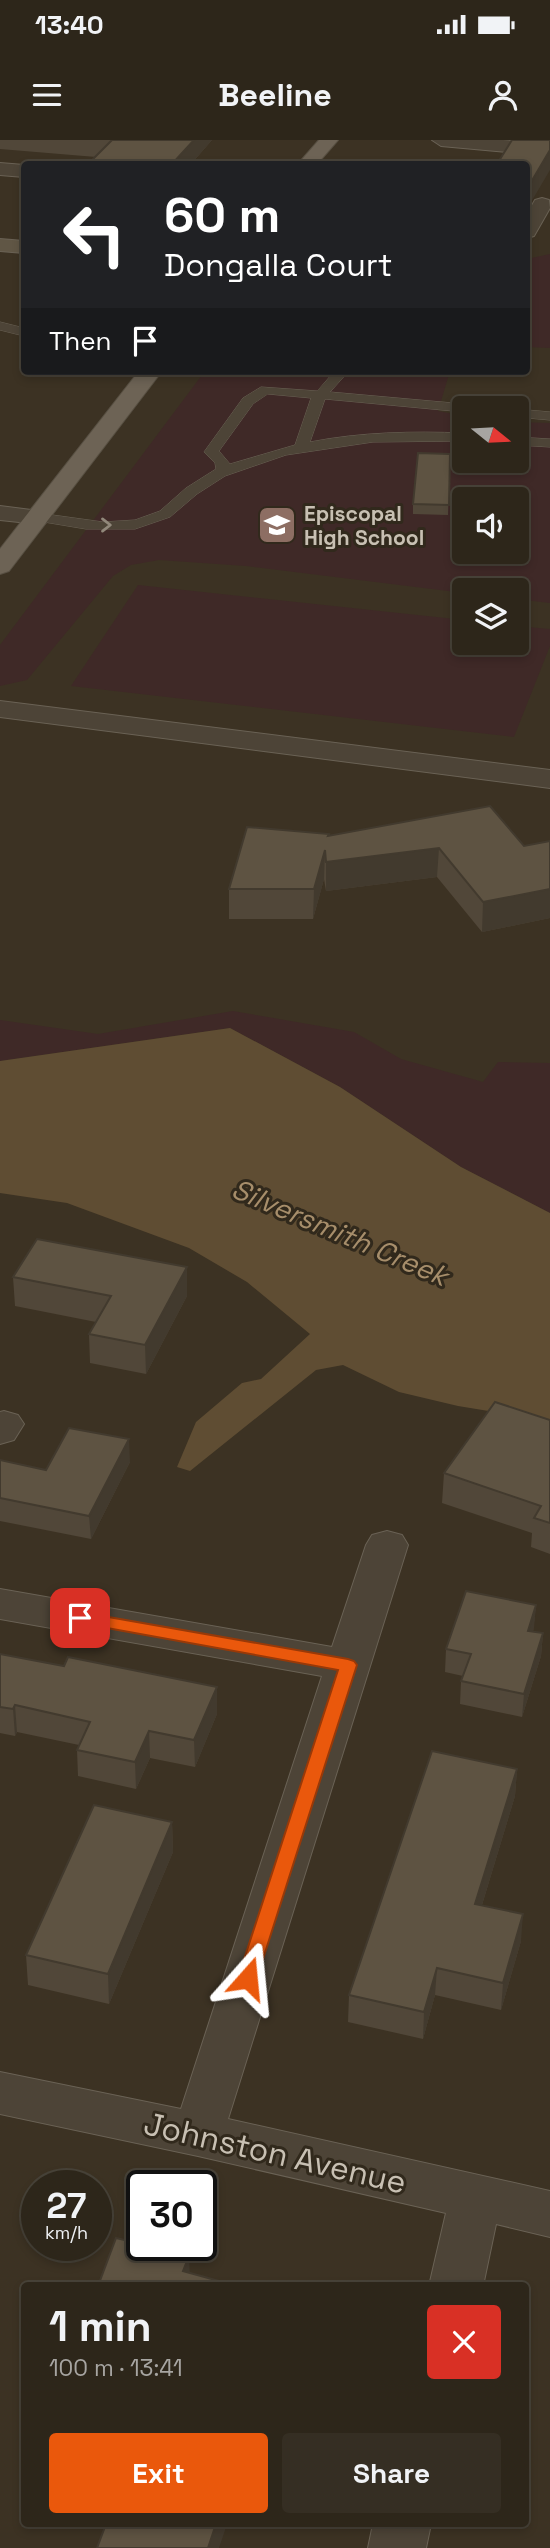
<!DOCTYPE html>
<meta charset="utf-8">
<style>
:root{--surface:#2d261a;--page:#352e23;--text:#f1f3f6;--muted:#a7a5a2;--line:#484339;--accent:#ea580c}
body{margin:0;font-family:"Space Grotesk",sans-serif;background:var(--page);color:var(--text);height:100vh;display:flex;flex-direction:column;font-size:26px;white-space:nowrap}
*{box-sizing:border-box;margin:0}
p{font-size:23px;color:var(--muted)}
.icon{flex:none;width:38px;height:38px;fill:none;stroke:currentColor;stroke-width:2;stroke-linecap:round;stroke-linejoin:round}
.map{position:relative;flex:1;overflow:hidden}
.details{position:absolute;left:21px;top:2142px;width:508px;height:245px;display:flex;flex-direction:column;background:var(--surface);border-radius:7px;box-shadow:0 4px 10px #0003,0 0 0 2px var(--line)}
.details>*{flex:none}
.hud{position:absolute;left:21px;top:21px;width:509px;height:214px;border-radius:7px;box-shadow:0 4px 10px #0003,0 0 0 2px var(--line);background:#202124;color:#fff;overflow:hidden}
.needle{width:46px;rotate:108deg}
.tools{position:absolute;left:452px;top:256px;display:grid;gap:14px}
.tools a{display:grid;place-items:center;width:77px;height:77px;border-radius:7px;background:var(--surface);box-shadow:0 4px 10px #0003,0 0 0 2px var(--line);font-size:35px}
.speed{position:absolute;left:21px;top:2030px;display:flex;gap:14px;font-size:35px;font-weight:700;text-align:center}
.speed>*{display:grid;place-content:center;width:91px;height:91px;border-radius:50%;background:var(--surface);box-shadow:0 4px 10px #0003,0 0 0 2px var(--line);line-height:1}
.speed small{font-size:18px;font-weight:400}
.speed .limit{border:4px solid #111;border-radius:10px;background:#fff;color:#111}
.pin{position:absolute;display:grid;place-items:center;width:60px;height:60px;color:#fff;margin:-30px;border-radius:14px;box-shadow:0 4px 10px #0006}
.me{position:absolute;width:77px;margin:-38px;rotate:18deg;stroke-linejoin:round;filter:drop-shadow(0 0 5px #0008)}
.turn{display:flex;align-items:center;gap:24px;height:147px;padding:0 28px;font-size:32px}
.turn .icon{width:91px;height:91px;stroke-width:2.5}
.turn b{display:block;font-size:49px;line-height:60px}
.then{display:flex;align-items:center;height:66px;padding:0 28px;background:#0003;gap:14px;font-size:26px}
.round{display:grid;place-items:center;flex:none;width:74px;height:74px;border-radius:7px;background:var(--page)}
.headline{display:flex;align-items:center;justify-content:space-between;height:119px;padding:0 28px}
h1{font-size:42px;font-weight:700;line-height:52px}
.action{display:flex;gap:14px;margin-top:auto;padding:14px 28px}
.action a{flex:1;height:80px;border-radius:7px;background:var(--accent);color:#fff;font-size:28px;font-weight:700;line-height:80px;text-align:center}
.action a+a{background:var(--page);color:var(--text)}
.status{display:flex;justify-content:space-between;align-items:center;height:49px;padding:0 35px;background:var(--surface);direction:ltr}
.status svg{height:19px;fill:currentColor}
header{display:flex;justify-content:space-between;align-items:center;height:91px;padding:0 28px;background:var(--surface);font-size:32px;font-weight:700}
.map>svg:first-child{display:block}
</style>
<div class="status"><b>13:40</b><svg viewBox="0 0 49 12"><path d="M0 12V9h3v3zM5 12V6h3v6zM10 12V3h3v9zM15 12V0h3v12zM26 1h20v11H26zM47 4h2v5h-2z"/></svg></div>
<header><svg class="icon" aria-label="menu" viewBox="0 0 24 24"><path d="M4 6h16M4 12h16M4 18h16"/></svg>Beeline<svg class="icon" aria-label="person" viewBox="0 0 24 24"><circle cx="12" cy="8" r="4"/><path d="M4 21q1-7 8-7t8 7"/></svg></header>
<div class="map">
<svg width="550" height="2408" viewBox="0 0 550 2408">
<rect width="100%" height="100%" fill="#3c3223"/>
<path fill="#3f2927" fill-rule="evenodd" d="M 550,114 L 550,208 L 527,207 L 527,119 Z
M 205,231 L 450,231 L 438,271 L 464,276 L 464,320 L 516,320 L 516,282 L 550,283 L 550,463 L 516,459 L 516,450 L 464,450 L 464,453 L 246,426 L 159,420 L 131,425 L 113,436 L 27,540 L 0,546 L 0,505 ZM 464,359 L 516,359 L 516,411 L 464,411 Z
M 138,445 L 464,480 L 464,502 L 516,502 L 516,486 L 550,489 L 550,506 L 514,597 L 71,546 Z
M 233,871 L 354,892 L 401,919 L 483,942 L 498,922 L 550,923 L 550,1073 L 461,1027 L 340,947 L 230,888 L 0,921 L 0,880 L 98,894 Z"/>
<path fill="#5f4d33" d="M 230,888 L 340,947 L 461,1027 L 550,1073 L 550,1281 L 458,1266 L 399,1252 L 343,1225 L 316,1230 L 190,1331 L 177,1327 L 196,1282 L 242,1243 L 261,1239 L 310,1194 L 247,1142 L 189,1108 L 67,1063 L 0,1053 L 0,921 Z"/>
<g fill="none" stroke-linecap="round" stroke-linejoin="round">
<defs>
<path id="lane" d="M 0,182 L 24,188 L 24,196 L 0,190 Z
M 335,231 L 349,231 L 330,252 L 464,264 L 471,268 L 464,268 L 464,272 L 325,259 L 310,302 C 361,292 412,291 464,293 L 464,301 L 373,302 L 286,315 L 225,336 L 197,354 L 170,377 L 135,389 L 86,389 L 38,381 L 31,377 L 38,373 L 103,382 L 135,380 L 160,371 L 186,348 L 216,329 L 215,323 L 204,312 L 243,258 L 261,247 L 317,251 ZM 268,254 L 311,258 L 295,305 L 230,324 L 219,311 L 253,264 Z
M 516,269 L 550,272 L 550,280 L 516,277 Z
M 516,297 L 550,299 L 550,307 L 516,305 Z"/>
<path id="street" d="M 432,0 L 503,0 L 550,4 L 550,16 L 441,6 Z
M 0,23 L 24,25 L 24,37 L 0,35 Z
M 542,58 L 549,60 L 550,68 L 534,96 L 527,98 L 527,74 L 535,60 Z
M 0,366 L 47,372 L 50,377 L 47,382 L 38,384 L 0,380 Z
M 0,561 L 550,630 L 550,648 L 0,577 Z
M 4,1271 L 18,1275 L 24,1284 L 14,1300 L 0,1304 L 0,1272 Z
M 387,1391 L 402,1395 L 408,1405 L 228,1979 L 550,2051 L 550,2097 L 496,2084 L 483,2146 L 429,2146 L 446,2073 L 198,2016 L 0,1974 L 0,1932 L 181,1969 L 322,1536 L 0,1479 L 0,1449 L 332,1507 L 366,1405 L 372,1395 Z
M 373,2384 L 431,2384 L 426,2408 L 368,2408 Z"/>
<path id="secondary" d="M 0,99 L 24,101 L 24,113 L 0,111 Z"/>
<path id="primary" d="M 319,0 L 338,0 L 317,24 L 298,24 Z
M 139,231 L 162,231 L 9,431 L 0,434 L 0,409 Z"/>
</defs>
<use href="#lane" stroke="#6a6255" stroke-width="1"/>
<use href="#street" stroke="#6a6255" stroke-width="2"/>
<use href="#secondary" stroke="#6a6255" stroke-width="2"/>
<use href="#primary" stroke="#585043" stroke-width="2"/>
<use href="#lane" fill="#4d4437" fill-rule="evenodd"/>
<use href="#street" fill="#4d4437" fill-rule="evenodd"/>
<use href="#secondary" fill="#605645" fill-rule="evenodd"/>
<use href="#primary" fill="#6d6355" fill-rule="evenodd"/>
</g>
<path fill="#514739" d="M 0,0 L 212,0 L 191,24 L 88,24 L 96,17 L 0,9 Z
M 450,314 L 448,375 L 413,374 L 413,364 Z
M 329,696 L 524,706 L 550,701 L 550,778 L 482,792 L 437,737 L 326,751 L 324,739 L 313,779 L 229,779 L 229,749 Z
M 187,1127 L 187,1156 L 146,1234 L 90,1223 L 89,1194 L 96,1182 L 15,1166 L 13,1137 Z
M 550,1280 L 550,1414 L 531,1407 L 532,1393 L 442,1363 L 444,1333 Z
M 0,1320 L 46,1330 L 130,1322 L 91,1399 L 0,1381 Z
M 536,1465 L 533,1492 L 543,1493 L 541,1516 L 522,1577 L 460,1564 L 461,1541 L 463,1536 L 445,1532 L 446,1509 Z
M 0,1514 L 217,1574 L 195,1627 L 150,1618 L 136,1649 L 78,1636 L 77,1610 L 79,1605 L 17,1592 L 15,1596 L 0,1593 Z
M 517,1629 L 515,1656 L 482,1765 L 521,1801 L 501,1870 L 435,1855 L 423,1899 L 348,1882 L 349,1855 Z
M 172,1682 L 173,1712 L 109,1864 L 28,1845 L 26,1815 Z"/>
<path fill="#423a2e" d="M 194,0 L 212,0 L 191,24 L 172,24 Z
M 550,10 L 550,30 L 527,69 L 527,49 Z
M 439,708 L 437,737 L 326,751 L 326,722 Z
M 325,710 L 324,739 L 313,779 L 314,749 Z
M 550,749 L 550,778 L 482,792 L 483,762 Z
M 187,1127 L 187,1156 L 146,1234 L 145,1205 Z
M 129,1299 L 130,1322 L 91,1399 L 89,1376 Z
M 536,1465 L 534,1488 L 526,1514 L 528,1491 Z
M 543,1493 L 541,1516 L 522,1577 L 524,1554 Z
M 217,1547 L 217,1574 L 195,1627 L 194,1600 Z
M 15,1565 L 17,1592 L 15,1596 L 13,1569 Z
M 149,1591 L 150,1618 L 136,1649 L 135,1622 Z
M 517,1629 L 515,1656 L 474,1791 L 475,1764 Z
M 172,1682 L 173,1712 L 109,1864 L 108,1834 Z
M 523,1774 L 521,1801 L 501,1870 L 503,1843 Z
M 437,1828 L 435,1855 L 423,1899 L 424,1872 Z
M 189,2116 L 190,2139 L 183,2131 Z
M 216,2384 L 226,2384 L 226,2387 L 219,2408 L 208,2408 Z"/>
<path fill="#5e5342" stroke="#423a2e" stroke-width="2" d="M 112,0 L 194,0 L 172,24 L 88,24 Z
M 512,0 L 550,0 L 550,10 L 527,49 L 527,24 L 497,24 Z
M 449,22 L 474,24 L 447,24 Z
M 418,313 L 450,314 L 449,365 L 413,364 Z
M 490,666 L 524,706 L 550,701 L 550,749 L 483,762 L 439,708 L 326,722 L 325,710 L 314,749 L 229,749 L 247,687 L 329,694 L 328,696 Z
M 37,1099 L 187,1127 L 145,1205 L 89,1194 L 111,1156 L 13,1137 Z
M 495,1262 L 550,1280 L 550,1383 L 534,1378 L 541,1366 L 444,1333 Z
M 69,1288 L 129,1299 L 89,1376 L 0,1358 L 0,1320 L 46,1330 Z
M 466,1451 L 536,1465 L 528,1491 L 543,1493 L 524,1554 L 461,1541 L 471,1514 L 446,1509 Z
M 0,1514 L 64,1526 L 68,1517 L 217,1547 L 194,1600 L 149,1591 L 135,1622 L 77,1610 L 90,1582 L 15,1565 L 13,1569 L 0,1567 Z
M 432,1611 L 517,1629 L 475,1764 L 523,1774 L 503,1843 L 437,1828 L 424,1872 L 349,1855 Z
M 94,1665 L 172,1682 L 108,1834 L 26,1815 Z
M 116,2098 L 142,2104 L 142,2105 L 189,2116 L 183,2131 L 237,2146 L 98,2146 Z
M 106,2384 L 216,2384 L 208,2408 L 97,2408 Z"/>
<defs><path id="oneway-chevron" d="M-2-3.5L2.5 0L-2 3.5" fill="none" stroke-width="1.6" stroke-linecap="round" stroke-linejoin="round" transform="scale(1.75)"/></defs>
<use stroke="#91887b" href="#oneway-chevron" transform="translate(106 385)"/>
<path fill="#ea580c" stroke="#983908" stroke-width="2" d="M 80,1472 L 348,1519 L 354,1521 L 357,1525 L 255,1844 L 248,1846 L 241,1844 L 238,1838 L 338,1530 L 74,1482 L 71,1478 L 74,1474 Z"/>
<defs>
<symbol id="school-square" viewBox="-11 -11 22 22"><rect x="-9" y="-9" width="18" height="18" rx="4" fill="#8d6e63" stroke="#31291c"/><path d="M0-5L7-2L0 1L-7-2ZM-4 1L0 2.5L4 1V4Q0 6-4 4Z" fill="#fff"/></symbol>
</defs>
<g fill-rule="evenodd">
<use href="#school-square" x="255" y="363" width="44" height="44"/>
</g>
<g text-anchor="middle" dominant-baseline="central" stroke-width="6" stroke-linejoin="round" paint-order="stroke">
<g font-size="21" font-weight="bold" fill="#c8c0b3" stroke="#31291c" text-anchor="start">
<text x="304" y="373">Episcopal<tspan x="304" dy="24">High School</tspan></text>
</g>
<g font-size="28" font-style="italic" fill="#a78e6b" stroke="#31291c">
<text transform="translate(340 1092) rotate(23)">Silversmith Creek</text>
</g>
<g font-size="32" fill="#c8c0b3" stroke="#31291c">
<text transform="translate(275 2013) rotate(13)">Johnston Avenue</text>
</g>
</g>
</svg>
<div class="tools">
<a><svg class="needle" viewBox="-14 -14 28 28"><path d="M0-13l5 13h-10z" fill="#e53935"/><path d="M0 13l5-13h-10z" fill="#a7a5a2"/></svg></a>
<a><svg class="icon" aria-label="sound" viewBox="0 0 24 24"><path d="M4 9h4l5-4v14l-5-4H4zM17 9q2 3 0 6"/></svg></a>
<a><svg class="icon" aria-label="layers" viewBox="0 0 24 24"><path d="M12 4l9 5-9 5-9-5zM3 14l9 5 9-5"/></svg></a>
</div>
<div class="speed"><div>27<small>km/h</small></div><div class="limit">30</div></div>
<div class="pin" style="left:80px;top:1478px;background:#d93025"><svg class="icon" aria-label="arrive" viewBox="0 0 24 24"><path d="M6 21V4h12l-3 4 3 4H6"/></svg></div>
<svg class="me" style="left:248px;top:1838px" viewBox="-20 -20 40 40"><path d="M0-17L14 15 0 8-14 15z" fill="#ea580c" stroke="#fff" stroke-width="4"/></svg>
<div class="hud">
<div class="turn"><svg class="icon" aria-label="left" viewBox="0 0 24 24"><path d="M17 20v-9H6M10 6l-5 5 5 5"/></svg><div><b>60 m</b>Dongalla Court</div></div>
<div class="then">Then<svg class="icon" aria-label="arrive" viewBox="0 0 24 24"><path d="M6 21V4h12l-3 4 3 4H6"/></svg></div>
</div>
<section class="details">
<div class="headline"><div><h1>1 min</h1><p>100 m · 13:41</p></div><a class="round" style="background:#d93025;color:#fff"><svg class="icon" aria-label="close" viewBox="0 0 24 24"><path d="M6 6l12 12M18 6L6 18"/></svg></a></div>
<div class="action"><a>Exit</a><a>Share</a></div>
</section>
</div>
